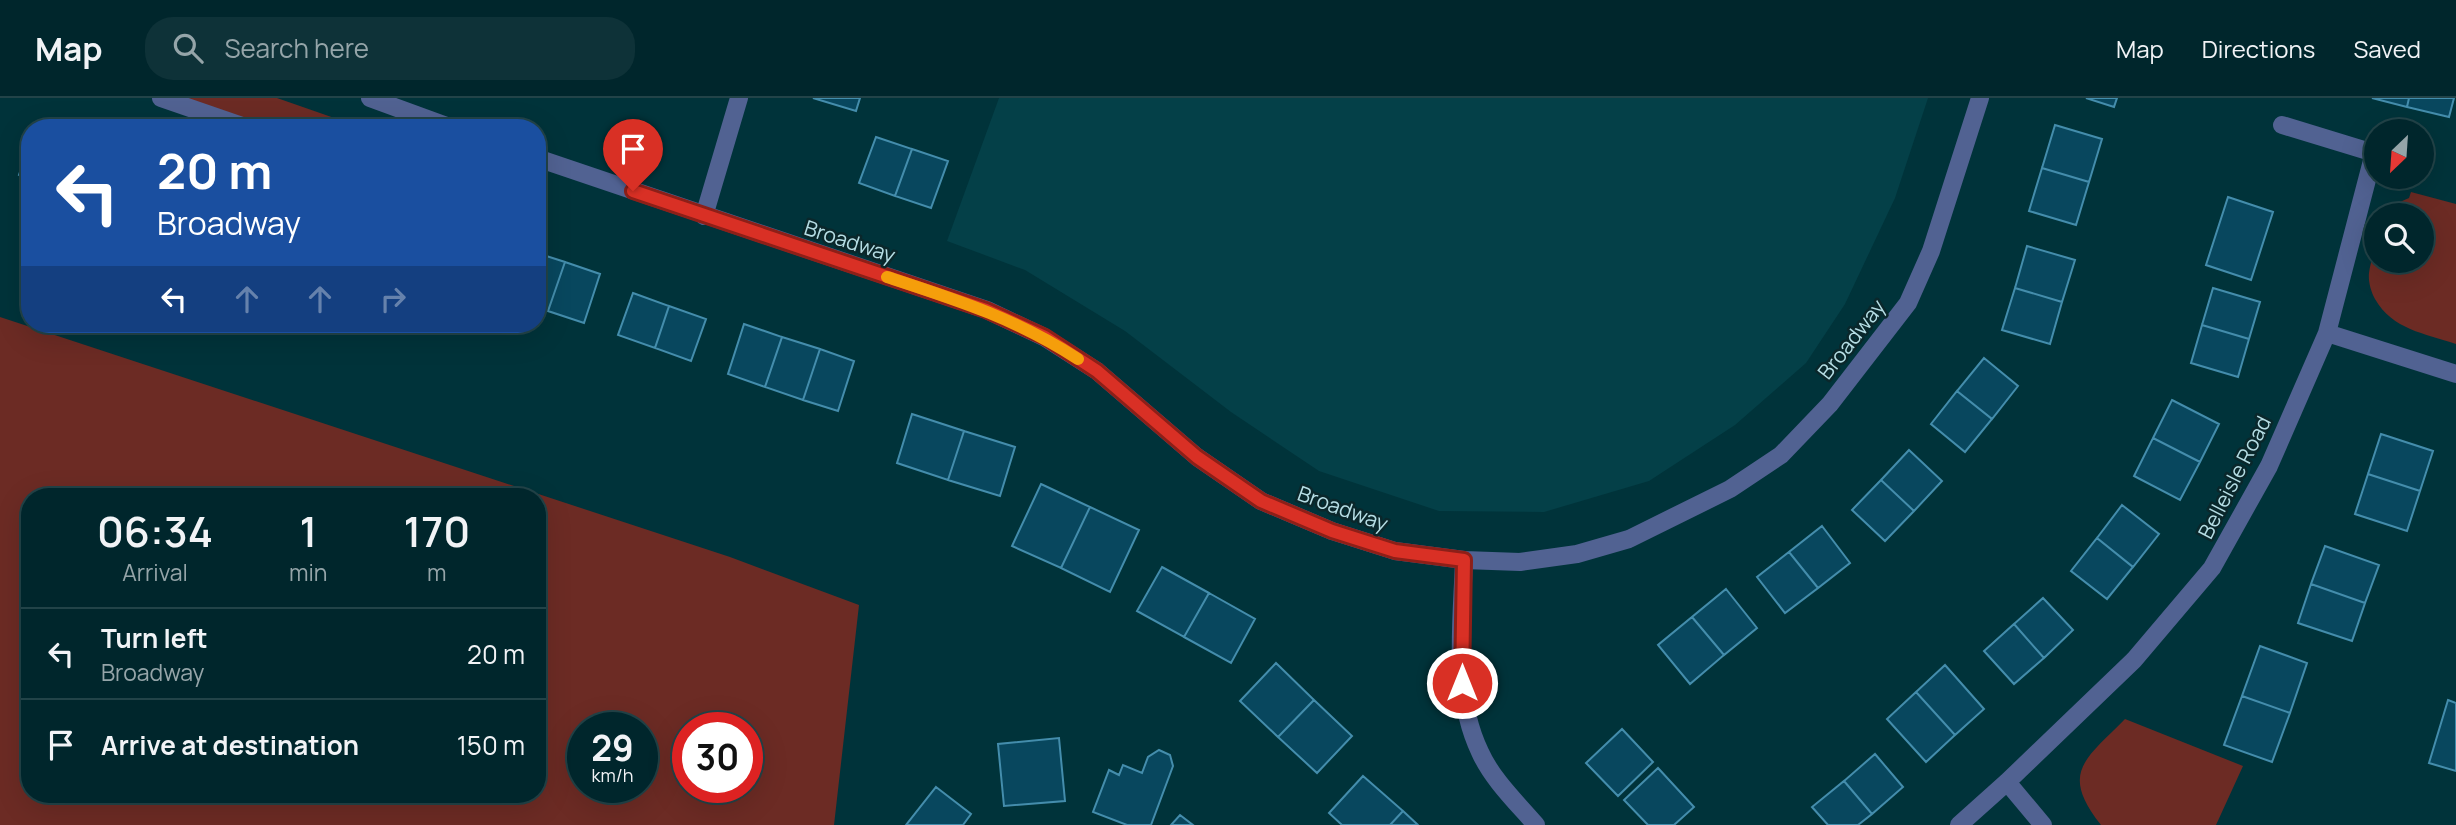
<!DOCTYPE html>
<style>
:root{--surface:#00262c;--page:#0e3238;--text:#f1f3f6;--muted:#95a5a9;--line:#224348}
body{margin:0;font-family:Manrope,sans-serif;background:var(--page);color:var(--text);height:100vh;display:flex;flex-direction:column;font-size:26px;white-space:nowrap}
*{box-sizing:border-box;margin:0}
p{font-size:23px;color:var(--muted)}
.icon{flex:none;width:38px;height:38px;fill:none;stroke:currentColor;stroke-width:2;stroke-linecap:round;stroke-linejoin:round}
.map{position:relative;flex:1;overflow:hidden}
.panel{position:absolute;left:21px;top:390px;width:525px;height:315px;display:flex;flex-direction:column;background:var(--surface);border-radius:28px;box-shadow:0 7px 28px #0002,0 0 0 2px var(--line)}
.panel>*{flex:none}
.banner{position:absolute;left:21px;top:21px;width:525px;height:214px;border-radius:28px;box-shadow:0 7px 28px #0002,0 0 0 2px var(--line);background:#1a4fa0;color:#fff;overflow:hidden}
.needle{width:46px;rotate:205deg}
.fabs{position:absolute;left:2364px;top:21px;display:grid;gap:14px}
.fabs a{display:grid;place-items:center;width:70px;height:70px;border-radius:50%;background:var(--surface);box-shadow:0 7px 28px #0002,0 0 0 2px var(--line);font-size:35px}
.speed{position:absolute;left:567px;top:614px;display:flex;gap:14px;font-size:35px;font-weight:700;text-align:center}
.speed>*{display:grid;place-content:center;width:91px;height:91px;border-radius:50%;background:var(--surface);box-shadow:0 7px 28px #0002,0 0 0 2px var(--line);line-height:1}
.speed small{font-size:18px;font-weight:400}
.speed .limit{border:10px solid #d22;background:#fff;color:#111}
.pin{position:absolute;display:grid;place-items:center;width:60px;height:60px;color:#fff;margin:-72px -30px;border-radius:50% 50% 50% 0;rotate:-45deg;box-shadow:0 0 7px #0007}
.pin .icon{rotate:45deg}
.me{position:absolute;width:77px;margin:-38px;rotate:0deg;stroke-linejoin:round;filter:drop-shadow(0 0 5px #0008)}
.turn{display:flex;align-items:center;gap:24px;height:147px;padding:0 21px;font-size:32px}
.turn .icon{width:91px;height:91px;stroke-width:2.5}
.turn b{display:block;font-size:49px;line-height:60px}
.lanes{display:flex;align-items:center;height:66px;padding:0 21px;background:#0003;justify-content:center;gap:35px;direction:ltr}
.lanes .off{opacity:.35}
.eta{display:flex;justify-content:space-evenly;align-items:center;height:119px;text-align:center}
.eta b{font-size:42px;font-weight:600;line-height:49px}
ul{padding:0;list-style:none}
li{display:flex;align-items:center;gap:21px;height:91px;padding:0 21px;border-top:2px solid var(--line)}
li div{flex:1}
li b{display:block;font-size:26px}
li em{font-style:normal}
header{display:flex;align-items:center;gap:42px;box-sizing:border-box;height:98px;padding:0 35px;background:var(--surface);border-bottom:2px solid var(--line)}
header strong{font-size:33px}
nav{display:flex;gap:38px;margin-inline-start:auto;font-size:24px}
.search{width:490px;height:63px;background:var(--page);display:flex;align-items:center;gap:18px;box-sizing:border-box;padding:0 24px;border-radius:28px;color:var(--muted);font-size:26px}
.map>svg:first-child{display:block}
</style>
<header>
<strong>Map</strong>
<div class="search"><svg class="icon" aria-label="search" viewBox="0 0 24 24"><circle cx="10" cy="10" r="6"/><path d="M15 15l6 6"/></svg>Search here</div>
<nav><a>Map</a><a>Directions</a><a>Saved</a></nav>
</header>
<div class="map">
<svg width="2456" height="727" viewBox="0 0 2456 727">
<rect width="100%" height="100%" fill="#00333a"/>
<path fill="#044048" d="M 999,0 L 1928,0 L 1895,100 L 1845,206 L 1806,265 L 1735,327 L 1649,383 L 1544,414 L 1439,413 L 1319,373 L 1231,314 L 1125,233 L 1025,172 L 947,143 Z"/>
<path fill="#6c2b24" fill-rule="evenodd" d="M 185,0 L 277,0 L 363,30 L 270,30 Z
M 2411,94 L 2456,106 L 2456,246 C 2424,235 2393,232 2375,201 C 2371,194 2368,183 2369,175 C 2370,166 2374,156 2376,147 L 2376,163 L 2422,163 L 2422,117 L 2387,117 L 2393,107 L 2409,100 Z
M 0,219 L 730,459 L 859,507 L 834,727 L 0,727 ZM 30,399 L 537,399 L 537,696 L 30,696 ZM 583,630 L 642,630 L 642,690 L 583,690 ZM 688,630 L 747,630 L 747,690 L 688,690 Z
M 2125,621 L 2243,668 L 2216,727 L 2101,727 C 2059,674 2086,661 2125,621 Z"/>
<path fill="#08475e" stroke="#448dac" stroke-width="2" d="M 813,0 L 860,0 L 856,13 Z
M 2086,0 L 2117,0 L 2114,9 Z
M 2372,0 L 2409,0 L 2407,9 Z
M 2409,0 L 2454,0 L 2449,19 L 2407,9 Z
M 2055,27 L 2102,41 L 2089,84 L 2042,70 Z
M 876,39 L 912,51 L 895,98 L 859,85 Z
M 30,46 L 30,81 L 19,77 Z
M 912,51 L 948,63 L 931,110 L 895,98 Z
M 2042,70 L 2089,84 L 2076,127 L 2029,113 Z
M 2228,99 L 2273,114 L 2251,182 L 2206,167 Z
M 2027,148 L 2075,162 L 2062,204 L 2015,190 Z
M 537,155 L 565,164 L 548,213 L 537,210 Z
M 565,164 L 600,176 L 584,225 L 548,213 Z
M 2015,190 L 2062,204 L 2050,246 L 2002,232 Z
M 2213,190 L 2260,204 L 2249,241 L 2202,227 Z
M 633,195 L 669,208 L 655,250 L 618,237 Z
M 669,208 L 706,221 L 691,263 L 655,250 Z
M 452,226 L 473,226 L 470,232 Z
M 744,226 L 782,239 L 765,289 L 728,276 Z
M 2202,227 L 2249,241 L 2238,279 L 2191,265 Z
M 782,239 L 820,251 L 803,302 L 765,289 Z
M 820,251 L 854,263 L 838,313 L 803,302 Z
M 1984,260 L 2018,288 L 1992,321 L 1957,293 Z
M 1957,293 L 1992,321 L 1965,354 L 1931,326 Z
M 2172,302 L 2219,326 L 2200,364 L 2153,340 Z
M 912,316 L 964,333 L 948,382 L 897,365 Z
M 964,333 L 1015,349 L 1000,398 L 948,382 Z
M 2381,336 L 2433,353 L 2420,393 L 2368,376 Z
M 2153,340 L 2200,364 L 2180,402 L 2134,378 Z
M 1909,352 L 1942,383 L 1914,413 L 1881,382 Z
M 2368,376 L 2420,393 L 2407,433 L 2355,416 Z
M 1881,382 L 1914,413 L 1885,443 L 1852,412 Z
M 1041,386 L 1090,409 L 1061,470 L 1012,448 Z
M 2122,407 L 2159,436 L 2133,469 L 2097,440 Z
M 1090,409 L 1139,432 L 1110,494 L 1061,470 Z
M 1822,428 L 1850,465 L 1818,490 L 1789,454 Z
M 2097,440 L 2133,469 L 2107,501 L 2071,473 Z
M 2325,448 L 2379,467 L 2365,505 L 2311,486 Z
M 1789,454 L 1818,490 L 1785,515 L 1757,479 Z
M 1162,469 L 1209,495 L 1184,539 L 1137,513 Z
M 2311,486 L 2365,505 L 2352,543 L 2298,525 Z
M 1726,491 L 1757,530 L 1724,557 L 1692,519 Z
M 1209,495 L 1255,521 L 1231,565 L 1184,539 Z
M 2043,500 L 2073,532 L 2044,560 L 2014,526 Z
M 1692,519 L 1724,557 L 1690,586 L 1658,547 Z
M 2014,526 L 2044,560 L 2014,586 L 1984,553 Z
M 2260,548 L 2307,565 L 2290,615 L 2242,598 Z
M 1276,565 L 1314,602 L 1278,639 L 1240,603 Z
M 1945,567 L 1984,611 L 1955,637 L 1916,594 Z
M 1916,594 L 1955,637 L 1926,664 L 1887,621 Z
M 2242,598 L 2290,615 L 2272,664 L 2224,647 Z
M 1314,602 L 1352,638 L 1317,675 L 1278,639 Z
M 2448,602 L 2456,605 L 2456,673 L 2429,665 Z
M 1622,631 L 1653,664 L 1618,698 L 1586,665 Z
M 1059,640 L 1065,703 L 1004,708 L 998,646 Z
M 1159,652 L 1170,657 L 1173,668 L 1151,727 L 1127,727 L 1093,714 L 1109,672 L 1119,677 L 1123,667 L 1142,675 L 1148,659 Z
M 1875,656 L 1903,689 L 1872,716 L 1844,683 Z
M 1658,670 L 1694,709 L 1674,727 L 1648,727 L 1624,702 Z
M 1363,678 L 1403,713 L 1390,727 L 1342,727 L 1329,715 Z
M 1844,683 L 1872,716 L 1858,727 L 1828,727 L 1812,709 Z
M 936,689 L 971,716 L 963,727 L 906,727 Z
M 1403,713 L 1418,727 L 1390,727 Z
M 1180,717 L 1193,727 L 1171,727 Z"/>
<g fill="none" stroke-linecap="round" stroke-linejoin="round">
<path stroke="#516292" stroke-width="18" d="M 161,0 L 248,30
M 704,118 L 739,0
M 2327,235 L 2456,276
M 1464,462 C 1462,525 1452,596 1480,654 C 1492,681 1517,705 1536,727
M 2007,684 L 2043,727
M 1959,727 L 2007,684 L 2134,562 L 2212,470 L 2269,368 L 2327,235 L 2374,55 L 2282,27"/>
<path stroke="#516292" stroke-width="18" d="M 370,0 L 452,30
M 537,60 L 987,212 L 1044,239 L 1097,273 L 1197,359 L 1261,403 L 1332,433 L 1395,453 L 1464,462 L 1520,464 L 1577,456 L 1629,441 L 1730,391 L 1781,357 L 1830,306 L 1908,205 L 1931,153 L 1980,0"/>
</g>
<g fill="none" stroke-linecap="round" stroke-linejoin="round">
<defs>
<path id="route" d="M 633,93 L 986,212 L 1045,239 L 1097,273 L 1197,359 L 1261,403 L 1332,433 L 1395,453 L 1464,462 L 1462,585"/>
</defs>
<use href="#route" stroke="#8d1f18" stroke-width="18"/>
<use href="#route" stroke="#d93025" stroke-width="12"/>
<path stroke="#f59e0b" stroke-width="12" d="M 887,179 C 957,202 1015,220 1078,261"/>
</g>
<g text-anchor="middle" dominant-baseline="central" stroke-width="5" stroke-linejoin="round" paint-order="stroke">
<g font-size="21" fill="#b5dde4" stroke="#0a272b">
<text transform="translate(850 143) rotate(18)">Broadway</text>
<text transform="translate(1851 241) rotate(-52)">Broadway</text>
<text transform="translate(2234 379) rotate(-63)">Belleisle Road</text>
<text transform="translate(1343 410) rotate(20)">Broadway</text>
</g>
</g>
</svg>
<div class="fabs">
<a><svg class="needle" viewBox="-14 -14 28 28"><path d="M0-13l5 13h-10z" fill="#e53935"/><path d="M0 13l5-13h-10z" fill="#95a5a9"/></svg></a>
<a><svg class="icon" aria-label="search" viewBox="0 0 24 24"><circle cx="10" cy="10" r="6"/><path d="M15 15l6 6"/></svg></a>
</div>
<div class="speed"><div>29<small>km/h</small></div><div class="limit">30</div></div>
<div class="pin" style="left:633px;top:93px;background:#d93025"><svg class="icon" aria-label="arrive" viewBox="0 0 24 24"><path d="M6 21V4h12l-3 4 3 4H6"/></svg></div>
<svg class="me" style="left:1462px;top:585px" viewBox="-20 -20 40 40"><circle r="17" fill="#d93025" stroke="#fff" stroke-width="3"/><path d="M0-11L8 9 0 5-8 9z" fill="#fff"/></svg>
<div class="banner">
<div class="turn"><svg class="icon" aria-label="left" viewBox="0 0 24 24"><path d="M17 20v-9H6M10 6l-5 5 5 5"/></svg><div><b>20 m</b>Broadway</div></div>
<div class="lanes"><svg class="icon" aria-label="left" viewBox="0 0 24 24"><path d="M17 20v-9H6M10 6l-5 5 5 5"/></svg><svg class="icon off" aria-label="ahead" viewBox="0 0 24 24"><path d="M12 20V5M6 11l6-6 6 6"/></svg><svg class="icon off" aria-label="ahead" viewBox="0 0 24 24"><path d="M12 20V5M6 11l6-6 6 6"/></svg><svg class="icon off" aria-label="right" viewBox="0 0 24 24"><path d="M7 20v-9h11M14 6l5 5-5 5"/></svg></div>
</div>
<section class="panel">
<div class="eta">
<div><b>06:34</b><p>Arrival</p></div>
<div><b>1</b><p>min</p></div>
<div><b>170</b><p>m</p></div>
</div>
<ul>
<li><svg class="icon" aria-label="left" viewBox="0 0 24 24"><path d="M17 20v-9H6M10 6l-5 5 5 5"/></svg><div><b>Turn left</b><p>Broadway</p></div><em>20 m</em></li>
<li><svg class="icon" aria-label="arrive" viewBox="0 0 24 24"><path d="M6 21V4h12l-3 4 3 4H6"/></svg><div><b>Arrive at destination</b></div><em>150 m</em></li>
</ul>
</section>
</div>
